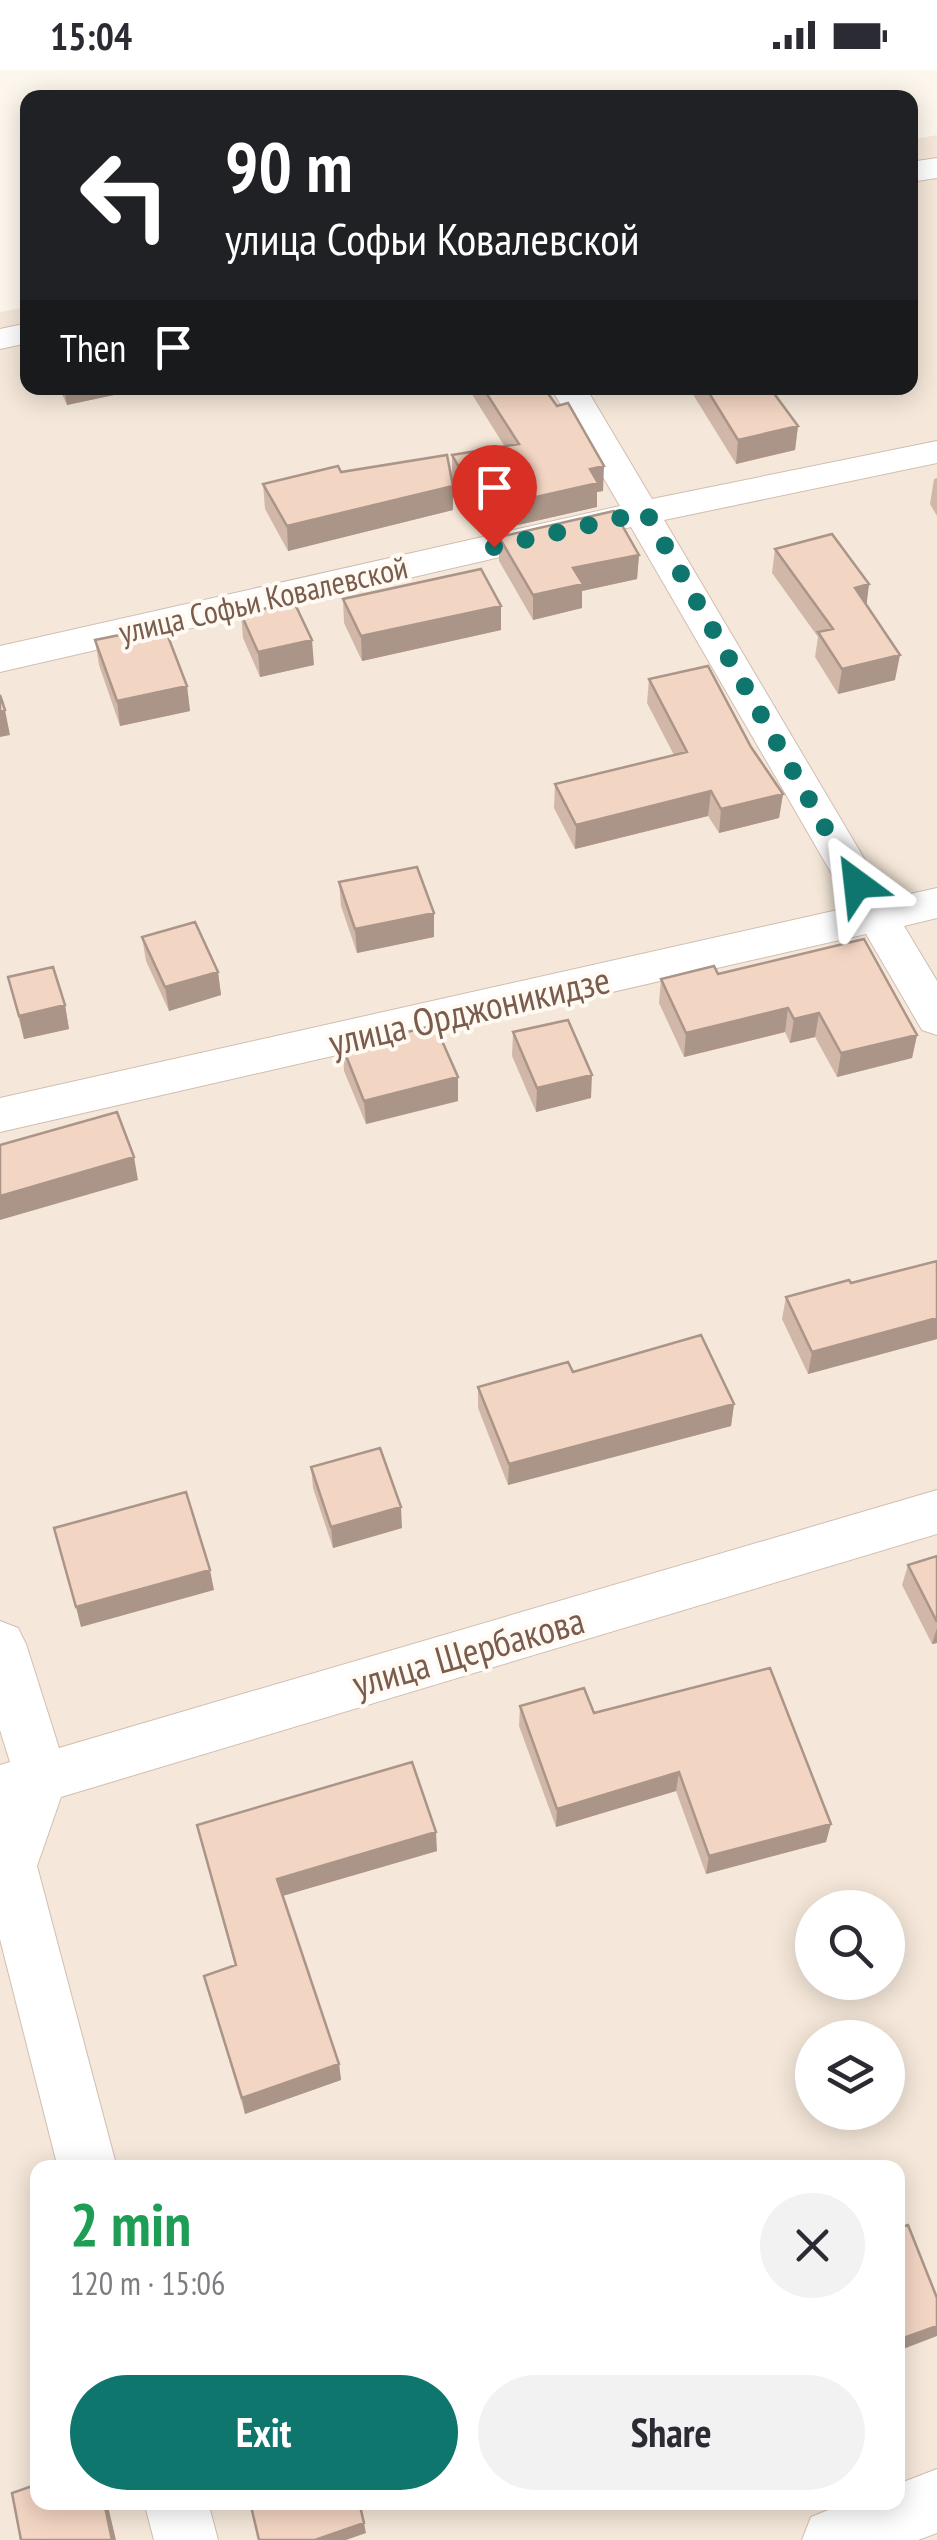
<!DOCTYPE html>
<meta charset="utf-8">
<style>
:root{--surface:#fff;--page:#f2f2f3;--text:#2b2b33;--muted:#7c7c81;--accent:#0f766e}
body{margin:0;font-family:"PT Sans Narrow",sans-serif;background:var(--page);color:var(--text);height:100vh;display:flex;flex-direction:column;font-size:38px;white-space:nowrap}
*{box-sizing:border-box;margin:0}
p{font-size:32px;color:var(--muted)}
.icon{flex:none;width:55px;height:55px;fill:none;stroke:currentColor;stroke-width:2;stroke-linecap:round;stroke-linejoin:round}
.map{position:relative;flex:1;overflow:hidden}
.details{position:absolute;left:30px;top:2090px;width:875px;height:350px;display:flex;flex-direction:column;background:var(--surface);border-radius:20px;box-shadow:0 5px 25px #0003}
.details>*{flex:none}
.hud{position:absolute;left:20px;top:20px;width:898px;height:305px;border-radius:20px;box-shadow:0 5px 25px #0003;background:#202124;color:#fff;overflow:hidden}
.controls{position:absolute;left:795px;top:1820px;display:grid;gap:20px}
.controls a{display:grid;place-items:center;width:110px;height:110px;border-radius:50%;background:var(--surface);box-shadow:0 5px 25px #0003;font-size:50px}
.pin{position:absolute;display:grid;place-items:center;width:85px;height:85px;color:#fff;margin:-102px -42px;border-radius:50% 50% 50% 0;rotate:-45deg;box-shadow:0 0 10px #0007}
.pin .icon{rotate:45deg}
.me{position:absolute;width:110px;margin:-55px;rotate:330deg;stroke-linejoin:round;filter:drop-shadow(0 0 8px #0008)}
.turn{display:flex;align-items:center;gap:35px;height:210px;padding:0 40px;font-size:45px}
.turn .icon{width:130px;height:130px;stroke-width:2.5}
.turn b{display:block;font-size:70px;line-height:85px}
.then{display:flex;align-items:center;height:95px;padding:0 40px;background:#0003;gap:20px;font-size:38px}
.round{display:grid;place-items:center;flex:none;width:105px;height:105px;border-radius:52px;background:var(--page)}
.overview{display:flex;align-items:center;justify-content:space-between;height:170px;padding:0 40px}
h1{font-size:60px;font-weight:700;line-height:75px;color:#1e9e55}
.action{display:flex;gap:20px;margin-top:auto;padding:20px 40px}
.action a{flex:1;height:115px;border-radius:60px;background:var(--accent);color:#fff;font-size:40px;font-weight:700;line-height:115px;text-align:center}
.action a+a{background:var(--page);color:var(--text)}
.status{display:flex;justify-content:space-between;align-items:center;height:70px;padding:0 50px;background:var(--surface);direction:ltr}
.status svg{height:28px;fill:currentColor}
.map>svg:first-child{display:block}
</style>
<div class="status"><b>15:04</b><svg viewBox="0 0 49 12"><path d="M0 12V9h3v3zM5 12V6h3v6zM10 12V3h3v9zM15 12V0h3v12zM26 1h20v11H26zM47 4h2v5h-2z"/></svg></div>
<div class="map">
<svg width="937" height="2470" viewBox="0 0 937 2470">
<rect width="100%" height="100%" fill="#fdf6ec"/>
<path fill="#f5e8da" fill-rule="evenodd" d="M 937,65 L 937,2470 L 0,2470 L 0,242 L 27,237 L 28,318 L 910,318 L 910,70 ZM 812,1838 L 888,1838 L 888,1912 L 812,1912 ZM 812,1968 L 888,1968 L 888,2042 L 812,2042 ZM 38,2098 L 898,2098 L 898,2432 L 38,2432 Z"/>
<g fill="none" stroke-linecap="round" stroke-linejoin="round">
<defs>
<path id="minor" d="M 937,88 L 937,108 L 910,112 L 910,92 Z
M 28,253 L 28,273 L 0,279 L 0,259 Z
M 551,318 L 586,318 L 652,429 L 937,371 L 937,393 L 664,450 L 888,829 L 937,818 L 937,848 L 904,856 L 937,911 L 937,965 L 922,960 L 866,864 L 0,1062 L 0,1028 L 851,837 L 631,457 L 0,602 L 0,576 L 620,436 Z
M 937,1420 L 937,1464 L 61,1727 L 37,1796 L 117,2098 L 58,2098 L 0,1869 L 0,1695 L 10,1692 L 0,1660 L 0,1551 L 18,1558 L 26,1574 L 59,1678 Z
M 937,2399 L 937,2463 L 918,2470 L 802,2470 L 811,2447 L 848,2432 L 898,2432 L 898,2414 Z
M 144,2432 L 208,2432 L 218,2470 L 154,2470 Z"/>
</defs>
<use href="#minor" stroke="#d1beb0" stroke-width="2"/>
<use href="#minor" fill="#fff" fill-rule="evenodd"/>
</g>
<path fill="#d1b7a8" d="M 59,318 L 113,318 L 114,325 L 67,335 Z
M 468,318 L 544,318 L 603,421 L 597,422 L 597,437 L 483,463 L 452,410 L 453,440 L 288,481 L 265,439 L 263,414 L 341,402 L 452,408 L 452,385 L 505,377 Z
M 689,318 L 770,318 L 798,356 L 795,380 L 736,394 Z
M 937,408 L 937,446 L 930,434 L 934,409 Z
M 499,467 L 639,485 L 637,509 L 582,521 L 582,538 L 533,550 L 499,491 Z
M 775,479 L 869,514 L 866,535 L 895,610 L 838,624 L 815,587 L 818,567 L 772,503 Z
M 343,529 L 501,536 L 501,560 L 362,591 L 344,553 Z
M 241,544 L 314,595 L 260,607 L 243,568 Z
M 95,570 L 187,616 L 190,641 L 120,656 L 99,595 Z
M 649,609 L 751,677 L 783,724 L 779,748 L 719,763 L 708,746 L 575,779 L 554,738 L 555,714 L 674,685 L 647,633 Z
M 339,812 L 434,867 L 357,883 L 341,836 Z
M 142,867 L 218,902 L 221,925 L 169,941 L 146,891 Z
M 718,904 L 917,965 L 912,988 L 837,1007 L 815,967 L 790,973 L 785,962 L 684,987 L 659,933 L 661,909 Z
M 8,907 L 65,935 L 69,959 L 24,969 Z
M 513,962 L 591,1028 L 536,1042 L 512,986 Z
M 343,978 L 458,1031 L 366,1054 L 344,1001 Z
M 937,1191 L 937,1269 L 808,1304 L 782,1249 L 786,1227 L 851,1213 Z
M 573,1302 L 734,1334 L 731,1356 L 508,1415 L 478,1338 L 478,1317 Z
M 311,1397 L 402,1458 L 333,1478 L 313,1418 Z
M 937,1486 L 937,1573 L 932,1574 L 902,1515 L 908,1495 Z
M 520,1636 L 594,1643 L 826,1772 L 706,1804 L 676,1721 L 556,1757 L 519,1656 Z
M 197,1755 L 437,1781 L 282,1826 L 339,1994 L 341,2010 L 245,2044 L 204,1906 L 235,1896 Z"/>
<path fill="#aa9588" d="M 64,318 L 113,318 L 114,325 L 67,335 Z
M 798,356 L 795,380 L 736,394 L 738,370 Z
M 604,396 L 603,421 L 597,422 L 597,437 L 483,463 L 483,439 L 590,399 Z
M 453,416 L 453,440 L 288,481 L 287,456 Z
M 639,485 L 637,509 L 582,521 L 582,538 L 533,550 L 533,525 L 573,498 Z
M 869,514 L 866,539 L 855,518 Z
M 501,536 L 501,560 L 362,591 L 361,566 Z
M 312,570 L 314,595 L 260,607 L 258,582 Z
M 900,585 L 895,610 L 838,624 L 842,599 Z
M 187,616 L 190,641 L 120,656 L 117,631 Z
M 5,640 L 10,665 L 0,667 L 0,642 Z
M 711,721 L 708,746 L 575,779 L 576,755 Z
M 783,724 L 779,748 L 719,763 L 721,739 Z
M 434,843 L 434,867 L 357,883 L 355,859 Z
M 218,902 L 221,925 L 169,941 L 165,917 Z
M 65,935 L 69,959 L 24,969 L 19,946 Z
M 788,938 L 785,962 L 684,987 L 686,963 Z
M 819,943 L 815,967 L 790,973 L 794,949 Z
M 917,965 L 912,988 L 837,1007 L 841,983 Z
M 592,1005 L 591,1028 L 536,1042 L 537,1018 Z
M 458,1007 L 458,1031 L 366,1054 L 364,1031 Z
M 134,1087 L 138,1110 L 0,1150 L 0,1126 Z
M 937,1248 L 937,1269 L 808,1304 L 812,1282 Z
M 734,1334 L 731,1356 L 508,1415 L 509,1394 Z
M 401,1437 L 402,1458 L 333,1478 L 331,1457 Z
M 210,1500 L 214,1520 L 81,1557 L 76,1537 Z
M 937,1558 L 937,1573 L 932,1574 Z
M 679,1702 L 676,1721 L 556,1757 L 557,1739 Z
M 831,1754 L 826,1772 L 706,1804 L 709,1786 Z
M 436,1762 L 437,1781 L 279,1827 L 277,1809 Z
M 339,1994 L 341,2010 L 245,2044 L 242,2028 Z
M 937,2256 L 937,2266 L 898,2281 L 898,2270 Z
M 104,2432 L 107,2432 L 116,2470 L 112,2470 Z
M 364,2453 L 366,2463 L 346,2470 L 315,2470 Z"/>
<path fill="#f3d5c3" stroke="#aa9588" stroke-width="2.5" d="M 483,318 L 544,318 L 557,336 L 568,333 L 604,396 L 590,399 L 598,413 L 483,439 L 452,385 L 519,374 Z
M 706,318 L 770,318 L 798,356 L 738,370 Z
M 447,385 L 453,416 L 287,456 L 263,414 L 338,396 L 341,402 Z
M 614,441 L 639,485 L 573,498 L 583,514 L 533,525 L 499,467 Z
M 832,464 L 869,514 L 855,518 L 900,585 L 842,599 L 818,562 L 833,559 L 775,479 Z
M 481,499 L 501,536 L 361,566 L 343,529 Z
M 294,532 L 312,570 L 258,582 L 241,544 Z
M 164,556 L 187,616 L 117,631 L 95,570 Z
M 708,596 L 751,677 L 783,724 L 721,739 L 711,721 L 576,755 L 555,714 L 687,682 L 649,609 Z
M 0,625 L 5,640 L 0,642 Z
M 417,797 L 434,843 L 355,859 L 339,812 Z
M 195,852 L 218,902 L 165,917 L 142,867 Z
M 864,869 L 917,965 L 841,983 L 819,943 L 794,949 L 788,938 L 686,963 L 661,909 L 714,896 L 718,904 Z
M 53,897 L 65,935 L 19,946 L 8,907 Z
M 568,950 L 592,1005 L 537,1018 L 513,962 Z
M 435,955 L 458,1007 L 364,1031 L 343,978 Z
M 117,1042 L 134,1087 L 0,1126 L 0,1075 Z
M 937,1191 L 937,1248 L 812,1282 L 786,1227 L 849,1210 L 851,1213 Z
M 701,1265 L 734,1334 L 509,1394 L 478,1317 L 568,1292 L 573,1302 Z
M 380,1378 L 401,1437 L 331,1457 L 311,1397 Z
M 186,1422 L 210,1500 L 76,1537 L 54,1458 Z
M 937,1486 L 937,1552 L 908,1495 Z
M 770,1598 L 831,1754 L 709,1786 L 679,1702 L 557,1739 L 520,1636 L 584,1618 L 594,1643 Z
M 412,1692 L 436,1762 L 277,1809 L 339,1994 L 242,2028 L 204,1906 L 236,1895 L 197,1755 Z
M 908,2155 L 937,2228 L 937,2256 L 898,2270 L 898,2158 Z
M 38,2414 L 38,2432 L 104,2432 L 112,2470 L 21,2470 L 12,2423 Z
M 250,2432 L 359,2432 L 364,2453 L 315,2470 L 259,2470 Z"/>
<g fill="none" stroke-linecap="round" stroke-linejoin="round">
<path stroke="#0f766e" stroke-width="18" stroke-dasharray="0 32.4" d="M 494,477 L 646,442 L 857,814"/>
</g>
<g text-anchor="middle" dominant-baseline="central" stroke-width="8" stroke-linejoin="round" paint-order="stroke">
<g font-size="32" fill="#7a5c4d" stroke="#fffaf3">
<text transform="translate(263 529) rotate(-13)">улица Софьи Ковалевской</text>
</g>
<g font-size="38" fill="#7a5c4d" stroke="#fffaf3">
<text transform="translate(469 940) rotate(-13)">улица Орджоникидзе</text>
<text transform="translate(468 1581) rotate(-16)">улица Щербакова</text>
</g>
</g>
</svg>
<div class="controls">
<a><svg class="icon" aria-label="search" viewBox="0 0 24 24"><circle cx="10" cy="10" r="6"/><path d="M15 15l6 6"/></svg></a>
<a><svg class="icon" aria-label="layers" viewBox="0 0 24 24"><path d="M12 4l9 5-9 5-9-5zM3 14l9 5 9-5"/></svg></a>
</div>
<div class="pin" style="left:494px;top:477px;background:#d93025"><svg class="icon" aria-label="arrive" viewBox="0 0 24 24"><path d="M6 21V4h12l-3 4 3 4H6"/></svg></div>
<svg class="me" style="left:857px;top:814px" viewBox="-20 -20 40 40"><path d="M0-17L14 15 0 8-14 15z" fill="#0f766e" stroke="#fff" stroke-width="4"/></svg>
<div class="hud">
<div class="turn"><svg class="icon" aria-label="left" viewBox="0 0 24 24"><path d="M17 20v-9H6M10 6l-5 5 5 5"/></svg><div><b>90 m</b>улица Софьи Ковалевской</div></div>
<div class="then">Then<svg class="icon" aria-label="arrive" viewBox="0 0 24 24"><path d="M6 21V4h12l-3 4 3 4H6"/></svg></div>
</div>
<section class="details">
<div class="overview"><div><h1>2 min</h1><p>120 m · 15:06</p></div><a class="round"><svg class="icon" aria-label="close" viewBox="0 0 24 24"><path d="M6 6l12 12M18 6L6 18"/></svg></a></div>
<div class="action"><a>Exit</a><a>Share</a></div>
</section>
</div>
